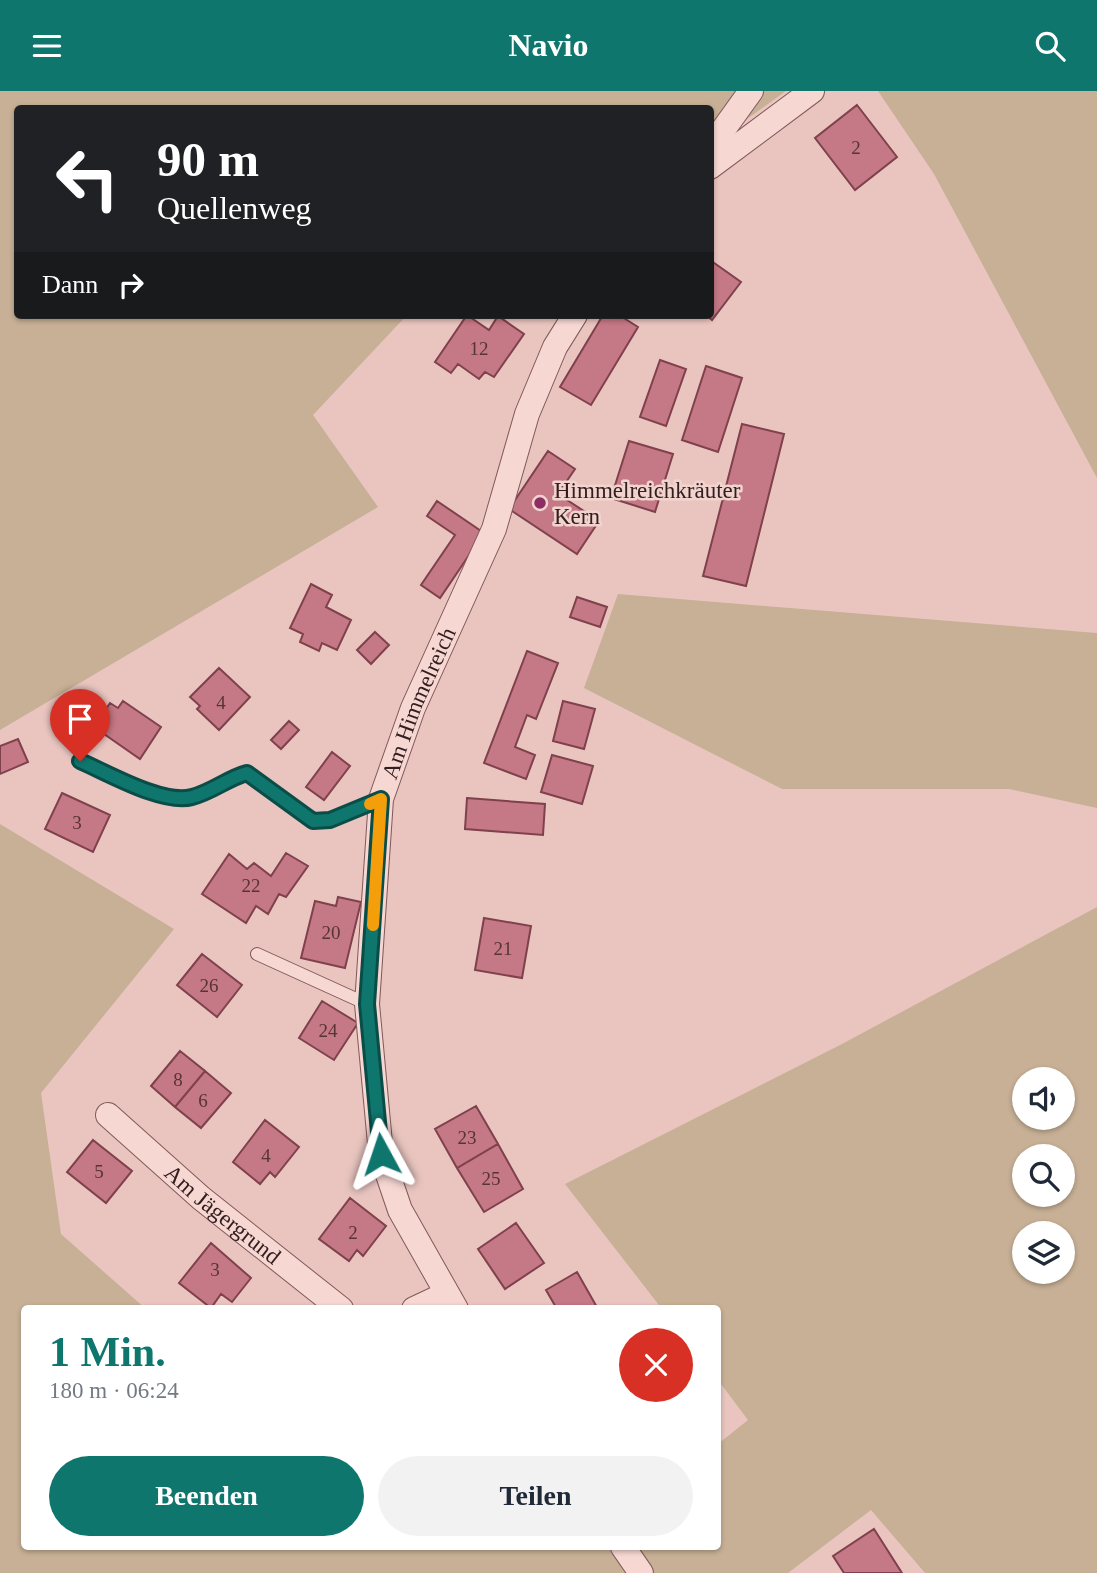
<!DOCTYPE html>
<html lang="de">
<meta charset="utf-8">
<style>
:root{--surface:#fff;--page:#f2f2f3;--text:#1f2937;--muted:#747a83;--accent:#0f766e}
body{margin:0;font-family:"Times New Roman",serif;background:var(--page);color:var(--text);height:100vh;display:flex;flex-direction:column;font-size:26px;white-space:nowrap}
*{box-sizing:border-box;margin:0}
p{font-size:23px;color:var(--muted)}
.icon{flex:none;width:38px;height:38px;fill:none;stroke:currentColor;stroke-width:2;stroke-linecap:round;stroke-linejoin:round}
.map{position:relative;flex:1;overflow:hidden}
.details{position:absolute;left:21px;top:1214px;width:700px;height:245px;display:flex;flex-direction:column;background:var(--surface);border-radius:7px;box-shadow:0 2px 5px #0004}
.details>*{flex:none}
.top-card{position:absolute;left:14px;top:14px;width:700px;height:214px;border-radius:7px;box-shadow:0 2px 5px #0004;background:#202124;color:#fff;overflow:hidden}
.controls{position:absolute;left:1012px;top:976px;display:grid;gap:14px}
.controls a{display:grid;place-items:center;width:63px;height:63px;border-radius:50%;background:var(--surface);box-shadow:0 2px 5px #0004;font-size:35px}
.pin{position:absolute;display:grid;place-items:center;width:60px;height:60px;color:#fff;margin:-72px -30px;border-radius:50% 50% 50% 0;rotate:-45deg;box-shadow:0 0 7px #0007}
.pin .icon{rotate:45deg}
.me{position:absolute;width:77px;margin:-38px;rotate:355deg;stroke-linejoin:round;filter:drop-shadow(0 0 5px #0008)}
.turn{display:flex;align-items:center;gap:24px;height:147px;padding:0 28px;font-size:32px}
.turn .icon{width:91px;height:91px;stroke-width:2.5}
.turn b{display:block;font-size:49px;line-height:60px}
.then{display:flex;align-items:center;height:66px;padding:0 28px;background:#0003;gap:14px;font-size:26px}
.round{display:grid;place-items:center;flex:none;width:74px;height:74px;border-radius:37px;background:var(--page)}
.summary{display:flex;align-items:center;justify-content:space-between;height:119px;padding:0 28px}
h1{font-size:42px;font-weight:600;line-height:52px;color:var(--accent)}
.button{display:flex;gap:14px;margin-top:auto;padding:14px 28px}
.button a{flex:1;height:80px;border-radius:42px;background:var(--accent);color:#fff;font-size:28px;font-weight:600;line-height:80px;text-align:center}
.button a+a{background:var(--page);color:var(--text)}
header{display:flex;justify-content:space-between;align-items:center;height:91px;padding:0 28px;background:var(--accent);color:#fff;font-size:32px;font-weight:600}
.map>svg:first-child{display:block}
</style>
<header><svg class="icon" aria-label="menu" viewBox="0 0 24 24"><path d="M4 6h16M4 12h16M4 18h16"/></svg>Navio<svg class="icon" aria-label="search" viewBox="0 0 24 24"><circle cx="10" cy="10" r="6"/><path d="M15 15l6 6"/></svg></header>
<div class="map">
<svg width="1097" height="1482" viewBox="0 0 1097 1482">
<rect width="100%" height="100%" fill="#eac5c0"/>
<path fill="#c7b095" fill-rule="evenodd" d="M 0,0 L 786,0 L 711,54 L 710,18 L 18,18 L 18,224 L 407,224 L 313,324 L 378,416 L 0,639 Z
M 878,0 L 1097,0 L 1097,387 L 934,83 Z
M 618,503 L 1097,542 L 1097,717 L 1009,698 L 782,698 L 584,597 Z
M 0,733 L 174,838 L 41,1002 L 61,1143 L 146,1218 L 24,1218 L 24,1456 L 718,1456 L 718,1353 L 748,1329 L 718,1289 L 718,1218 L 662,1218 L 565,1093 L 842,953 L 1097,816 L 1097,1482 L 925,1482 L 871,1419 L 788,1482 L 0,1482 ZM 1024,989 L 1062,989 L 1062,1027 L 1024,1027 ZM 1024,1066 L 1062,1066 L 1062,1104 L 1024,1104 ZM 1024,1143 L 1062,1143 L 1062,1181 L 1024,1181 Z"/>
<path fill="#c57885" stroke="#7f414c" stroke-width="2" d="M 857,14 L 897,66 L 855,99 L 815,47 Z
M 710,169 L 741,191 L 712,229 L 706,224 L 710,224 Z
M 467,224 L 489,239 L 498,225 L 524,243 L 494,286 L 485,281 L 479,288 L 458,273 L 451,282 L 435,271 Z
M 603,224 L 619,224 L 638,236 L 591,314 L 560,296 Z
M 660,269 L 686,278 L 666,335 L 640,326 Z
M 706,275 L 742,287 L 718,361 L 682,349 Z
M 742,333 L 784,343 L 746,495 L 703,485 Z
M 629,350 L 673,363 L 655,421 L 611,407 Z
M 548,360 L 575,378 L 558,403 L 599,430 L 577,463 L 509,418 Z
M 437,410 L 484,442 L 440,507 L 421,494 L 455,444 L 427,425 Z
M 311,493 L 332,504 L 326,516 L 351,529 L 337,559 L 322,552 L 319,560 L 300,551 L 303,543 L 290,537 Z
M 577,506 L 607,516 L 600,536 L 570,526 Z
M 375,541 L 389,554 L 371,573 L 357,559 Z
M 527,560 L 558,572 L 536,628 L 527,624 L 515,656 L 535,664 L 526,688 L 484,672 Z
M 219,577 L 250,606 L 219,639 L 197,618 L 200,615 L 190,606 Z
M 123,610 L 161,636 L 140,668 L 94,636 L 110,612 L 118,617 Z
M 563,610 L 595,618 L 584,658 L 553,650 Z
M 289,630 L 299,639 L 281,658 L 271,649 Z
M 18,648 L 28,671 L 0,683 L 0,655 Z
M 332,661 L 350,675 L 324,709 L 306,696 Z
M 552,664 L 593,675 L 582,713 L 541,701 Z
M 62,702 L 110,724 L 93,761 L 45,738 Z
M 467,707 L 545,713 L 543,744 L 465,738 Z
M 286,762 L 308,775 L 286,806 L 279,803 L 268,823 L 256,815 L 246,832 L 202,803 L 229,763 L 247,778 L 254,772 L 271,785 Z
M 338,806 L 361,811 L 345,877 L 301,867 L 315,810 L 336,815 Z
M 484,827 L 531,835 L 522,887 L 475,879 Z
M 202,863 L 242,894 L 217,926 L 177,894 Z
M 322,910 L 358,932 L 334,969 L 299,947 Z
M 180,960 L 205,980 L 175,1016 L 151,995 Z
M 205,980 L 231,1002 L 201,1037 L 175,1016 Z
M 476,1015 L 498,1053 L 457,1077 L 435,1038 Z
M 265,1029 L 299,1056 L 275,1086 L 270,1081 L 260,1093 L 233,1071 Z
M 93,1049 L 132,1080 L 106,1112 L 67,1081 Z
M 498,1053 L 523,1098 L 484,1121 L 457,1077 Z
M 350,1107 L 386,1135 L 363,1165 L 357,1159 L 349,1170 L 319,1148 Z
M 516,1132 L 544,1172 L 505,1198 L 478,1158 Z
M 211,1152 L 251,1187 L 232,1211 L 221,1203 L 211,1217 L 179,1192 Z
M 577,1181 L 598,1218 L 557,1218 L 546,1199 Z
M 874,1438 L 902,1482 L 844,1482 L 833,1465 Z"/>
<g fill="none" stroke-linecap="round" stroke-linejoin="round">
<defs>
<path id="service" d="M 80,670 C 108,682 163,714 192,706 C 212,701 228,687 247,682 L 313,730 L 330,729 L 381,708
M 257,863 L 367,913"/>
<g id="minor">
<path d="M 710,57 L 751,0"/>
<path d="M 710,76 L 812,0"/>
<path id="s1" d="M 108,1024 L 201,1107 L 341,1218"/>
<path d="M 414,1218 L 446,1203"/>
<path id="s2" d="M 456,1218 L 400,1119 L 381,1063 L 367,913 L 381,708 L 413,617 L 494,438 L 527,323 L 555,256 L 575,224"/>
<path d="M 623,1456 L 641,1482"/>
</g>
</defs>
<use href="#service" stroke="#81595b" stroke-width="14"/>
<use href="#minor" stroke="#81595b" stroke-width="26"/>
<use href="#service" stroke="#f6d7d2" stroke-width="12"/>
<use href="#minor" stroke="#f6d7d2" stroke-width="24"/>
</g>
<g fill="none" stroke-linecap="round" stroke-linejoin="round">
<defs>
<path id="route" d="M 80,670 C 108,682 163,714 192,706 C 212,701 228,687 247,682 L 313,730 L 330,729 L 381,708 L 367,913 L 381,1063"/>
</defs>
<use href="#route" stroke="#0a4d48" stroke-width="18"/>
<use href="#route" stroke="#0f766e" stroke-width="12"/>
<path stroke="#f59e0b" stroke-width="12" d="M 370,713 L 381,708 L 373,834"/>
</g>
<circle fill="#8c2e65" stroke="#f2d4cf" stroke-width="2.5" cx="540" cy="412" r="7"/>
<g text-anchor="middle" dominant-baseline="central" stroke-width="5" stroke-linejoin="round" paint-order="stroke">
<g font-size="19" fill="#573438">
<text x="856" y="56">2</text>
<text x="479" y="257">12</text>
<text x="221" y="611">4</text>
<text x="77" y="731">3</text>
<text x="251" y="794">22</text>
<text x="331" y="841">20</text>
<text x="503" y="857">21</text>
<text x="209" y="894">26</text>
<text x="328" y="939">24</text>
<text x="178" y="988">8</text>
<text x="203" y="1009">6</text>
<text x="467" y="1046">23</text>
<text x="266" y="1064">4</text>
<text x="99" y="1080">5</text>
<text x="491" y="1087">25</text>
<text x="353" y="1141">2</text>
<text x="215" y="1178">3</text>
</g>
<g font-size="23" fill="#321d1f" stroke="#f2d4cf" text-anchor="start">
<text x="554" y="399">Himmelreichkräuter<tspan x="554" dy="26">Kern</tspan></text>
</g>
<g font-size="23" fill="#321d1f" stroke="#f2d4cf">
<text stroke="none"><textPath href="#s2" startOffset="632">Am Himmelreich</textPath></text>
<text stroke="none"><textPath href="#s1" startOffset="152">Am Jägergrund</textPath></text>
</g>
</g>
</svg>
<div class="controls">
<a><svg class="icon" aria-label="sound" viewBox="0 0 24 24"><path d="M4 9h4l5-4v14l-5-4H4zM17 9q2 3 0 6"/></svg></a>
<a><svg class="icon" aria-label="search" viewBox="0 0 24 24"><circle cx="10" cy="10" r="6"/><path d="M15 15l6 6"/></svg></a>
<a><svg class="icon" aria-label="layers" viewBox="0 0 24 24"><path d="M12 4l9 5-9 5-9-5zM3 14l9 5 9-5"/></svg></a>
</div>
<div class="pin" style="left:80px;top:670px;background:#d93025"><svg class="icon" aria-label="arrive" viewBox="0 0 24 24"><path d="M6 21V4h12l-3 4 3 4H6"/></svg></div>
<svg class="me" style="left:381px;top:1063px" viewBox="-20 -20 40 40"><path d="M0-17L14 15 0 8-14 15z" fill="#0f766e" stroke="#fff" stroke-width="4"/></svg>
<div class="top-card">
<div class="turn"><svg class="icon" aria-label="left" viewBox="0 0 24 24"><path d="M17 20v-9H6M10 6l-5 5 5 5"/></svg><div><b>90 m</b>Quellenweg</div></div>
<div class="then">Dann<svg class="icon" aria-label="right" viewBox="0 0 24 24"><path d="M7 20v-9h11M14 6l5 5-5 5"/></svg></div>
</div>
<section class="details">
<div class="summary"><div><h1>1 Min.</h1><p>180 m · 06:24</p></div><a class="round" style="background:#d93025;color:#fff"><svg class="icon" aria-label="close" viewBox="0 0 24 24"><path d="M6 6l12 12M18 6L6 18"/></svg></a></div>
<div class="button"><a>Beenden</a><a>Teilen</a></div>
</section>
</div>
